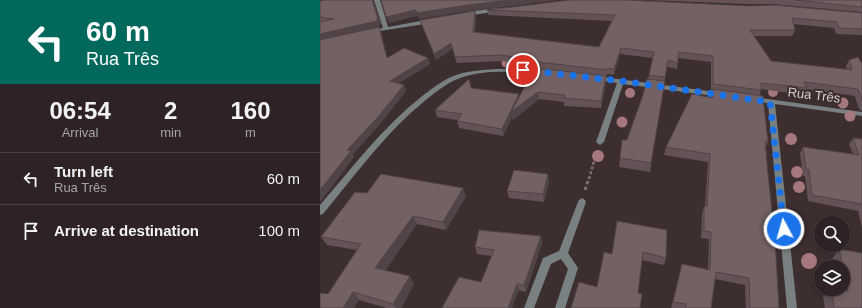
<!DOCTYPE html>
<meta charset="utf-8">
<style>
:root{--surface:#2e2224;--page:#362a2c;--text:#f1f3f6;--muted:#a7a4a6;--line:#493f41}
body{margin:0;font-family:Arial,sans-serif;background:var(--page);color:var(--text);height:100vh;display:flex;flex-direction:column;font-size:15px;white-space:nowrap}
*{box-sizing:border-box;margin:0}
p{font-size:13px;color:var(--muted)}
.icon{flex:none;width:22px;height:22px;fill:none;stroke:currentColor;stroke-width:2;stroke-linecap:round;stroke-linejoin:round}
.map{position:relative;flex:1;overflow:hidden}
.drawer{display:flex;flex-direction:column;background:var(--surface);width:320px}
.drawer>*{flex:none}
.hud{background:#00695c;color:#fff;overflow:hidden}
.buttons{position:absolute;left:494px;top:216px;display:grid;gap:8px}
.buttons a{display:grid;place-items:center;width:36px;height:36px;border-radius:50%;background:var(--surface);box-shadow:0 2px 6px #0003,0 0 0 1px var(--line);font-size:20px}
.pin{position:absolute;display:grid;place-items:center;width:34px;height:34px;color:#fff;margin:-17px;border:2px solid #fff;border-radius:50%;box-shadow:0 1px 4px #0007}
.me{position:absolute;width:44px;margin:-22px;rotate:354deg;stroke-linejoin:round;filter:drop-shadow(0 0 3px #0008)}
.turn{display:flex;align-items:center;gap:14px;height:84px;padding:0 20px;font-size:18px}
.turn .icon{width:52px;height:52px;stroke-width:2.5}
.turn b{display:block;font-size:28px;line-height:34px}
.eta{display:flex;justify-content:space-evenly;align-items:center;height:68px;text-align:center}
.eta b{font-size:24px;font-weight:800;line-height:28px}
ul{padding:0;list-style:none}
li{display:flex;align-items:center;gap:12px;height:52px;padding:0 20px;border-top:1px solid var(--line)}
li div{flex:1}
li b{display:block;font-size:15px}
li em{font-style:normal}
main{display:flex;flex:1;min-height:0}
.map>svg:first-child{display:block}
</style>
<main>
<section class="drawer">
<div class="hud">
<div class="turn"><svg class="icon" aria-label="left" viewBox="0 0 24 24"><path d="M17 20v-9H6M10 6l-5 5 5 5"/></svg><div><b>60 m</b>Rua Três</div></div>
</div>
<div class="eta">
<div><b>06:54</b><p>Arrival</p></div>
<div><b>2</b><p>min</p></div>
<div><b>160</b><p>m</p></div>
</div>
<ul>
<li><svg class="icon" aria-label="left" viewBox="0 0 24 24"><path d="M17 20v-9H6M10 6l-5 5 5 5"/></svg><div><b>Turn left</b><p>Rua Três</p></div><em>60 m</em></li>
<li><svg class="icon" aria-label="arrive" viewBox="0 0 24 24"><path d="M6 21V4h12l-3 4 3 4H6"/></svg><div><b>Arrive at destination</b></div><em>100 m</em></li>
</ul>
</section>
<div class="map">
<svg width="542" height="308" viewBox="0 0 542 308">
<rect width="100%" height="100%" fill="#3d2e30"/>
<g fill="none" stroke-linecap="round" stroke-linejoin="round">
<path stroke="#7f7274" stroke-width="2.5" stroke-dasharray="3 2" stroke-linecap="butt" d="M 269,179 L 276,154"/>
<path stroke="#7f7274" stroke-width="3" stroke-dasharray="3.5 2.5" stroke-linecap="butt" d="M 265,190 L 269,178"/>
<path fill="#788081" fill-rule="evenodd" d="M 54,0 L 60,0 L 68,27 L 111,19 L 114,21 L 111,23 L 47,33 L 47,31 L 63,28 Z
M 178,8 L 180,9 L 180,11 L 146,16 L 143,14 L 146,12 Z
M 176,69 C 187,69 218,67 225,72 L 222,74 C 197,72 168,69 143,77 C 130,81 118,90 107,99 C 67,131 36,174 3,214 L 0,215 L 0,205 C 32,168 62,128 101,97 C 110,90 120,82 131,77 C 145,71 161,70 176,69 Z
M 275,76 L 403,93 L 406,95 L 403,97 L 303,84 L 284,142 L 280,145 L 276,142 L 297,83 L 273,79 L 272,78 Z
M 432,97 L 542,112 L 542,116 L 455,104 L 477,308 L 467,308 L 448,103 L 432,101 L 431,99 Z
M 262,198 L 265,200 L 266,202 L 248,253 L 258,268 L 245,308 L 235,308 L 248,269 L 241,259 L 231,264 L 214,308 L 204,308 L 223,258 L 239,251 L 258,202 L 259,200 Z"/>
</g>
<g fill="#a7777e">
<circle cx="186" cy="63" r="4.5"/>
<circle cx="453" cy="92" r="5"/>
<circle cx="310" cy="93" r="5"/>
<circle cx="523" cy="103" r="5.5"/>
<circle cx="530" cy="116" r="5.5"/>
<circle cx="302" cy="122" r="5.5"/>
<circle cx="471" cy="139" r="6"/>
<circle cx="278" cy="156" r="6"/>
<circle cx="477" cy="172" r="6"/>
<circle cx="479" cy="187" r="6"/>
<circle cx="489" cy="261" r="8"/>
</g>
<path fill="#635356" d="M 5,0 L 53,0 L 61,24 L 59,25 L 59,26 L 22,35 L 61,33 L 67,57 L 108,58 L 110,64 L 79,83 L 84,85 L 86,91 L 61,123 L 33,154 L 34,157 L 0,202 L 0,1 Z
M 326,0 L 542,0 L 542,12 L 452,4 L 428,4 Z
M 167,10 L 542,13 L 542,35 L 516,34 L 514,28 L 473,24 L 475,30 L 472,36 L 434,36 L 451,61 L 527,69 L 526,66 L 529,60 L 542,64 L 542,111 L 540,110 L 538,107 L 535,96 L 487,89 L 485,95 L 441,89 L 440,95 L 448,142 L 446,147 L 459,308 L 426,308 L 425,285 L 395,279 L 391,308 L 351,308 L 362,264 L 388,270 L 389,239 L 381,238 L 382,214 L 384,206 L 385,206 L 388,162 L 344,155 L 346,147 L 391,98 L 393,90 L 391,90 L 391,62 L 358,58 L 357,69 L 347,67 L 330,172 L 299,167 L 300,158 L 323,95 L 328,79 L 333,58 L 300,54 L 294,75 L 287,74 L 287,76 L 286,76 L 286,83 L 281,108 L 244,106 L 244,102 L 219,99 L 193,120 L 192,117 L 183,136 L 139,128 L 137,121 L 137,120 L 117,117 L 115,110 L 151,88 L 199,94 L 199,97 L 219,68 L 219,67 L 182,61 L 137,63 L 132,49 L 116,60 L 100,20 L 156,17 L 155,32 L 279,47 L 292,21 L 168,15 Z
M 533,138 L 542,139 L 542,228 L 538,211 L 488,201 L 485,176 L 483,176 L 480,153 L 483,147 L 533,154 L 529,144 Z
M 229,182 L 224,202 L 189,198 L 187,191 Z
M 143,188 L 146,196 L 126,230 L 97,224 L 65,271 L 94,284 L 81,308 L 67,308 L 39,300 L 8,294 L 37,250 L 7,245 L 1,237 Z
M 297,221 L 346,258 L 344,265 L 322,260 L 277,287 L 292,254 Z
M 221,236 L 222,243 L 206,292 L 161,282 L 172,256 L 157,254 L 155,247 Z
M 519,249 L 542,308 L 505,308 L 503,296 L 509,289 L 523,289 L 523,267 L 513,267 L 512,259 Z"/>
<path fill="#504446" d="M 52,0 L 53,0 L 61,24 L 59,25 L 59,26 L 0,40 L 0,34 L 57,19 Z
M 190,0 L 238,0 L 149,11 L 99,19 L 97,13 L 148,5 Z
M 96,10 L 98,16 L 69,23 L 66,17 Z
M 155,11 L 156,17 L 154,38 L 153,32 Z
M 59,27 L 61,33 L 69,64 L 67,58 Z
M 131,43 L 132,49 L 116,60 L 114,54 Z
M 301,48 L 300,54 L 294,75 L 294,69 Z
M 108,58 L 110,64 L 73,87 L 70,81 Z
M 286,76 L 286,83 L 281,108 L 281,101 Z
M 84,85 L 86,91 L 61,123 L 33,154 L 34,157 L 0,202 L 0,190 L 27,150 Z
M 218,92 L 219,99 L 193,120 L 192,117 L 183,136 L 182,129 L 199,94 L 200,101 Z
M 228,174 L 229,182 L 224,202 L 223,194 Z
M 143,188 L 146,196 L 126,230 L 123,222 Z
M 93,216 L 97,224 L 61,276 L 55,268 Z
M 221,236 L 222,243 L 206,292 L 204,285 Z
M 90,276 L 94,284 L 81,308 L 76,308 L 73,304 Z
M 197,284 L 199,290 L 192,308 L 188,308 Z
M 33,292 L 39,300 L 34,308 L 23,308 Z"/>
<path fill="#736164" stroke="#504446" d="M 5,0 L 52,0 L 58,19 L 57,19 L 57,21 L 0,34 L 0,22 L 14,19 L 0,17 L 0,1 Z
M 61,0 L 190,0 L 148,5 L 97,13 L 96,10 L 66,17 Z
M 250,0 L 305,0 L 430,6 L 454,5 L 542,13 L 542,29 L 519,28 L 517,22 L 472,18 L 475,30 L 430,30 L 451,61 L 532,70 L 529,60 L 538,57 L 542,64 L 542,101 L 538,89 L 484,82 L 487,88 L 441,83 L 441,90 L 393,84 L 393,56 L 358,52 L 358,63 L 348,60 L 345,77 L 329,75 L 334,52 L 301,48 L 294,69 L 288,68 L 287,70 L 218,62 L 219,61 L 181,55 L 135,57 L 131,43 L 114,54 L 100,20 L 155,11 L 153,32 L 279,47 L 295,15 L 167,10 Z
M 475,0 L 542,0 L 542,7 Z
M 59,27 L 67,58 L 84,48 L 108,58 L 70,81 L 84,85 L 58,117 L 27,150 L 31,151 L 0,190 L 0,40 Z
M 215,68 L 286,76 L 281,101 L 244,98 L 245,95 L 218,92 L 191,112 Z
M 149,79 L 151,88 L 199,94 L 182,129 L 137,121 L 142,114 L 115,110 Z
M 327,79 L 345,81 L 331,163 L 300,158 L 302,140 L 307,140 L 323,95 Z
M 393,89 L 443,96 L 448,142 L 445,141 L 447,164 L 455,239 L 459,308 L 430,308 L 429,278 L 396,272 L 391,308 L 366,308 L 366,304 L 353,302 L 362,264 L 390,270 L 391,232 L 384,231 L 384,206 L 387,207 L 390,154 L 346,147 L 372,94 L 393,98 Z
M 533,138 L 542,139 L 542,204 L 492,195 L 489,170 L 486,169 L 483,147 L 539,155 Z
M 194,170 L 228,174 L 223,194 L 187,191 Z
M 61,174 L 143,188 L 123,222 L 93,216 L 55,268 L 90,276 L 73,304 L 33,292 L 23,308 L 0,308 L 0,293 L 8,294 L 41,244 L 1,237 L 35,192 L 47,193 Z
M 297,221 L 347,230 L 346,258 L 323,252 L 318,293 L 322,294 L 320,308 L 251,308 L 259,282 L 277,287 L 284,252 L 292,254 Z
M 159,230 L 221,236 L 204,285 L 197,284 L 188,308 L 122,308 L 139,277 L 161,282 L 174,250 L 155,247 Z
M 519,249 L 542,253 L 542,308 L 514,308 L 511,289 L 519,289 L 528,291 Z"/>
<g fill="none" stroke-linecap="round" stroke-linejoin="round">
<path stroke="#1a73e8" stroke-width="7" stroke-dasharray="0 12.6" d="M 203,70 L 301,81 L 450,102 L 464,229"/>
</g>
<g text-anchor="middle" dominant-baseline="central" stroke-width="4" stroke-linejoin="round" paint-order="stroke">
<g font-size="13" fill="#dbd1d2" stroke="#3d2e30">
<text transform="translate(494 95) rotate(7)">Rua Três</text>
</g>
</g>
</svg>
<div class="buttons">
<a><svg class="icon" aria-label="search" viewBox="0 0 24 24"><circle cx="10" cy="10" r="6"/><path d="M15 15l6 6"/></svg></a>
<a><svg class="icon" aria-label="layers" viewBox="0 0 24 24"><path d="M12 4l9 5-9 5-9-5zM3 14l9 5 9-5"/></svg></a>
</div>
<div class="pin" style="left:203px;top:70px;background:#d93025"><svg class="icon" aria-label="arrive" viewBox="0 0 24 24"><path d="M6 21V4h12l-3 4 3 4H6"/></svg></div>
<svg class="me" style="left:464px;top:229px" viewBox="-20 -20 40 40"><circle r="17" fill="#1a73e8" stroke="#fff" stroke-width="3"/><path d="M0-11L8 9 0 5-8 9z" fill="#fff"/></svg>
</div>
</main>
